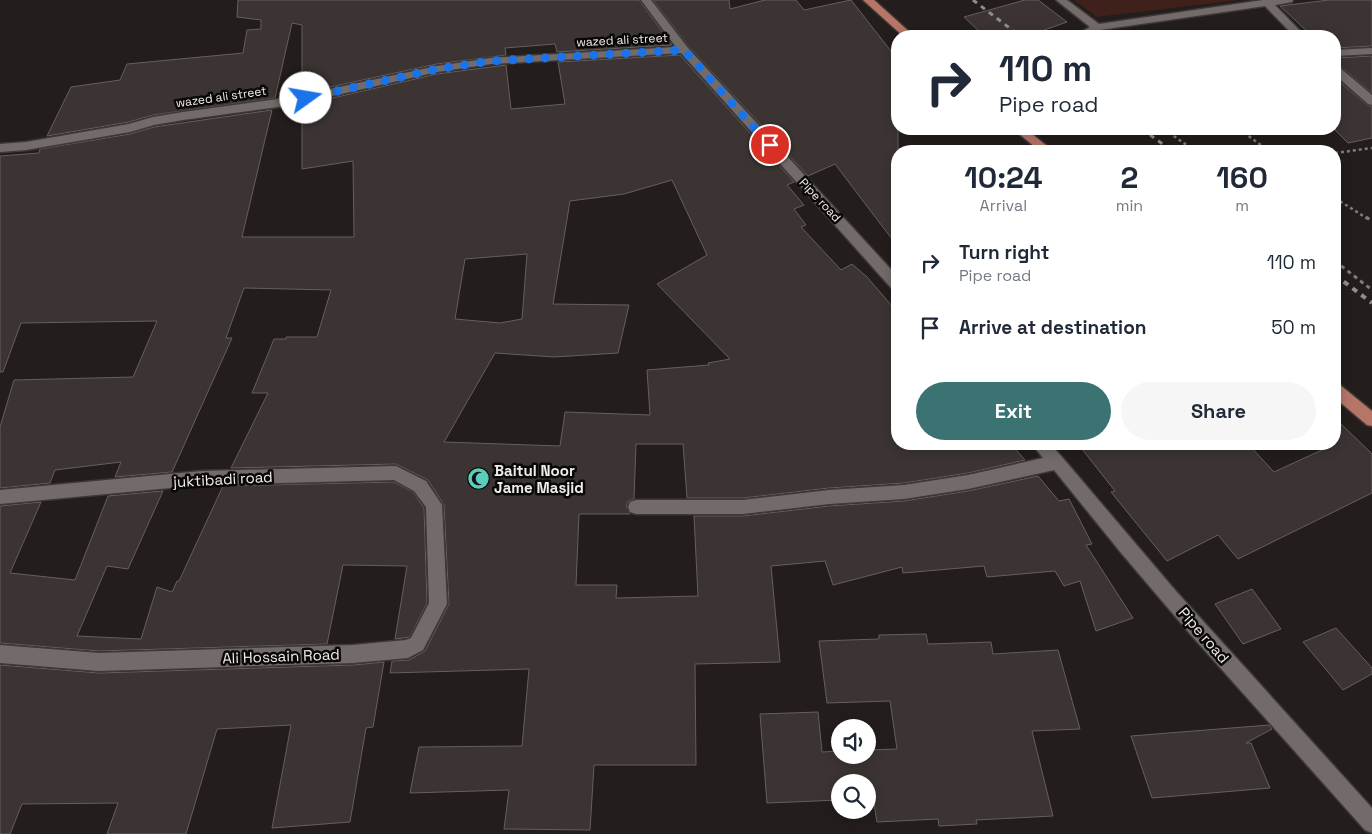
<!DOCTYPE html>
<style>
:root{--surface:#fff;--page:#f6f6f7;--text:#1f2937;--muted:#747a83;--accent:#3a7372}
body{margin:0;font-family:"Space Grotesk",sans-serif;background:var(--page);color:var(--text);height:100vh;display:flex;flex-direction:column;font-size:19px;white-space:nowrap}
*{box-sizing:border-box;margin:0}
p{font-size:16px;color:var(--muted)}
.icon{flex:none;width:28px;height:28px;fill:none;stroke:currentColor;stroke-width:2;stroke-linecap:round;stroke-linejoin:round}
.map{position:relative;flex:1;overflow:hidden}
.details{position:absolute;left:891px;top:145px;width:450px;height:305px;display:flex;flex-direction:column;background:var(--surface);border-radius:20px;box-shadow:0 2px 12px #0003}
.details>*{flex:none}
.hud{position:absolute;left:891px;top:30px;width:450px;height:105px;border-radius:20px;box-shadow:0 2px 12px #0003;background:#fff;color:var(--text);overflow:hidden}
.tools{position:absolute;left:831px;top:719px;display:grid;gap:10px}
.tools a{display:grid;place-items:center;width:45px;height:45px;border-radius:50%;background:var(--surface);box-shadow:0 2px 12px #0003;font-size:25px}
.pin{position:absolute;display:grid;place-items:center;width:42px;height:42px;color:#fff;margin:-21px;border:2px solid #fff;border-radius:50%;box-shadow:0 1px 5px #0007}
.me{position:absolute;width:55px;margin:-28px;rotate:77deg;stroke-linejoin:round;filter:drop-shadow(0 0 4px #0008)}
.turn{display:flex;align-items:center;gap:18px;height:105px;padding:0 25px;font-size:22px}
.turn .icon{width:65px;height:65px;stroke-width:2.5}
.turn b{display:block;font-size:35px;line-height:42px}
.eta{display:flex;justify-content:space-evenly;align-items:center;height:85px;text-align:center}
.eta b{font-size:30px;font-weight:700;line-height:35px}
.action{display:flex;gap:10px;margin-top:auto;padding:10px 25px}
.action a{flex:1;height:58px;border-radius:30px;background:var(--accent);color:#fff;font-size:20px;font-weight:700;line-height:58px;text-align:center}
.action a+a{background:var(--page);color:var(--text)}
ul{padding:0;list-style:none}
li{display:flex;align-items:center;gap:15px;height:65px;padding:0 25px}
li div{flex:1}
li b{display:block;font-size:19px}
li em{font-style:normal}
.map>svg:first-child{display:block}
</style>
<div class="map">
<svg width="1372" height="834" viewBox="0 0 1372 834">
<rect width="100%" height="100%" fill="#231d1c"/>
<path fill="#40201a" d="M 1074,0 L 1239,0 L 1097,17 Z"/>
<path fill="#3b3433" stroke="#665f5d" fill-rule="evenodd" d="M 238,0 L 639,0 L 672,45 L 557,52 L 555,44 L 505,48 L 506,55 L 437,64 L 302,93 L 302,25 L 292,23 L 275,98 L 153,115 L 129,122 L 47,136 L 71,87 L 120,80 L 127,64 L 243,53 L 247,30 L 261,29 L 261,20 L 237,17 Z
M 653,0 L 729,0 L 730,9 L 765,0 L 796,0 L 804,10 L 851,0 L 898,60 L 898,247 L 835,164 L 808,176 L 689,47 Z
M 1025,0 L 1038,0 L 1067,22 L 1027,36 L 984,36 L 964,17 Z
M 1329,0 L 1372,0 L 1372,46 L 1335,48 L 1335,36 L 1312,36 L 1280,6 Z
M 680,55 L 794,182 L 787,185 L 804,205 L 794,209 L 806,225 L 801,227 L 841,270 L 852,264 L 867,277 L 898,313 L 898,444 L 1011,444 L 1025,460 L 968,473 L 904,483 L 829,488 L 743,498 L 687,498 L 683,444 L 636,444 L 634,499 L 628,501 L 626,506 L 630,514 L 579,514 L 576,585 L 617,585 L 616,598 L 698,596 L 694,516 L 743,516 L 829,506 L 904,501 L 968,491 L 1038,476 L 1059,501 L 1069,499 L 1092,544 L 1086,545 L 1133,618 L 1096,631 L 1080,581 L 1064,586 L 1055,571 L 987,577 L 984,566 L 903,573 L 902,567 L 833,585 L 825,561 L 771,566 L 780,662 L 695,664 L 696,765 L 594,765 L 590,830 L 504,829 L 509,790 L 410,793 L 419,747 L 522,746 L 529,669 L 390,673 L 392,661 L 409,660 L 425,651 L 449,604 L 444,505 L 428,480 L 396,464 L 231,468 L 268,393 L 252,393 L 274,339 L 286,339 L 286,337 L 317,337 L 331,290 L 244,288 L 226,338 L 232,338 L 172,472 L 115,477 L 121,462 L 55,470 L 50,483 L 0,488 L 0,427 L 14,380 L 133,377 L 157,321 L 21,323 L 3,372 L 0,372 L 0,156 L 39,153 L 40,149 L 130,134 L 154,127 L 272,110 L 242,237 L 354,237 L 353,161 L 302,169 L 302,105 L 437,74 L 506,65 L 511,109 L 565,104 L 558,62 ZM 672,180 L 707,255 L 657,284 L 730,359 L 708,363 L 709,365 L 647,370 L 650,415 L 565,412 L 560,446 L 444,442 L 495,353 L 554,357 L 618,353 L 629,305 L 553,304 L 570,201 L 624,194 ZM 527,254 L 522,319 L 500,323 L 455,319 L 465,259 Z
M 1372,56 L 1372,93 L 1340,66 L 1335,64 L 1335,58 Z
M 1335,78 L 1367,105 L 1372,107 L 1372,138 L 1348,143 L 1335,130 Z
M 1335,418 L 1372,454 L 1372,493 L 1238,559 L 1218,535 L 1167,561 L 1111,492 L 1115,491 L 1078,444 L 1248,444 L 1274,472 L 1335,444 Z
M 394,482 L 413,492 L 424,508 L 427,603 L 410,637 L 395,639 L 407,566 L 343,565 L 327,644 L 99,651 L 0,643 L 0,506 L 41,502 L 10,573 L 75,580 L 108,496 L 163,491 L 128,569 L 107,566 L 77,636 L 141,639 L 157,587 L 172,592 L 177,581 L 179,581 L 223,486 Z
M 1252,589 L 1281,629 L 1243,644 L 1215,604 Z
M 1336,628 L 1372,668 L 1372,674 L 1343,690 L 1303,642 Z
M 926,634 L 928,644 L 991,642 L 993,654 L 1058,650 L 1080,729 L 1032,731 L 1053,816 L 976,820 L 977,824 L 939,826 L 938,819 L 877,822 L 873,798 L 868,799 L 868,782 L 840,782 L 840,800 L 767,803 L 760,714 L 818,712 L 822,752 L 840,751 L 840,755 L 868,755 L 868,750 L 897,749 L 890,701 L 827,703 L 819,641 L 879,639 L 879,635 Z
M 384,662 L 373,727 L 366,728 L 350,822 L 272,828 L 291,725 L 217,729 L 186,834 L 107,834 L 118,803 L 22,804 L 10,834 L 0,834 L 0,665 L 99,673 L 353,665 Z
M 1269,725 L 1272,729 L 1246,743 L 1251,743 L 1270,788 L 1152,798 L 1131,736 Z"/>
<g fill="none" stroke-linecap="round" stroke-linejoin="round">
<defs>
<path id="minor" d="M 641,0 L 651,0 L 688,48 L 898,277 L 898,291 L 893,290 L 681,53 L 491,64 L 437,72 L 293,105 L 183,120 L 154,125 L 130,132 L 26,150 L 0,152 L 0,144 L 26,142 L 129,124 L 153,117 L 183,112 L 293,97 L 437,66 L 491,58 L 676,47 Z
M 1056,0 L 1067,0 L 1099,24 L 1263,0 L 1293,0 L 1292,2 L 1275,5 L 1305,36 L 1294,36 L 1265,6 L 1100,30 L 1087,36 L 1074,36 L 1090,27 Z
M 1372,48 L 1372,54 L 1335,56 L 1335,50 Z
M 1335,66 L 1339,67 L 1372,95 L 1372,105 L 1368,104 L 1335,75 Z
M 1032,444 L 1050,444 L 1062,457 L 1175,590 L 1372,808 L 1372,833 L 1365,830 L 1191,635 L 1122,554 L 1054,470 L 968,489 L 904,499 L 829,504 L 743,514 L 636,514 L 630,512 L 628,507 L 630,502 L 636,500 L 743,500 L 829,490 L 904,485 L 968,475 L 1043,458 Z
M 396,466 L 426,481 L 442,505 L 447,604 L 423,650 L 408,658 L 353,663 L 99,671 L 0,663 L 0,645 L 99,653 L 353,645 L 406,640 L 411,638 L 429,603 L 426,507 L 414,491 L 394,480 L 202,485 L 0,504 L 0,490 L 202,471 Z"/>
<path id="primary" d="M 863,0 L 874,0 L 914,36 L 903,36 Z
M 1013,129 L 1026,129 L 1053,151 L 1040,151 Z
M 1335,383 L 1340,385 L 1372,411 L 1372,426 L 1367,425 L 1335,398 Z"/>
</defs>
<use href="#minor" stroke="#3e3938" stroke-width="3"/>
<use href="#primary" stroke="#3e3938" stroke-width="3"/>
<path stroke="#817c7b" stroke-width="2.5" stroke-dasharray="3 3" stroke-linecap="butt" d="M 1164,129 L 1195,151
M 1239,129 L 1269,151
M 1335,153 L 1372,148
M 1335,198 L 1368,219"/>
<path stroke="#817c7b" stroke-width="3" stroke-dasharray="4 4" stroke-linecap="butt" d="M 1366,217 L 1372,221
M 1335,261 L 1372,290"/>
<use href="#minor" fill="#726b69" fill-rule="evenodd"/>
<use href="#primary" fill="#b77568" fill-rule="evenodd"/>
<path stroke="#928d8c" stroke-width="3" stroke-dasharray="5 5" stroke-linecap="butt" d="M 973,0 L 1020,36
M 1142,129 L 1172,151"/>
<path stroke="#928d8c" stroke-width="4" stroke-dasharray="5.5 5.5" stroke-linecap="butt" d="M 1335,275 L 1372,303"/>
</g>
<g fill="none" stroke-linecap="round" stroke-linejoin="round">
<path stroke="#1a73e8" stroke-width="9" stroke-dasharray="0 16.2" d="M 306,98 L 437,69 L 491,61 L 684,50 L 770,145"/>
</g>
<defs>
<symbol id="mosque-disc" viewBox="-11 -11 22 22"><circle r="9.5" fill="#5bcebb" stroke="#0a0807"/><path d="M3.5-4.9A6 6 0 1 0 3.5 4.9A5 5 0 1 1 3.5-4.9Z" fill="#111"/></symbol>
</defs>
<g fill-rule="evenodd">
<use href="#mosque-disc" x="466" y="466" width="25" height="25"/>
</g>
<g text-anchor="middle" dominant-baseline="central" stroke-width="5" stroke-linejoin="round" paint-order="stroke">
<g font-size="12" fill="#f0eceb" stroke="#0a0807">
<text transform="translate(622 40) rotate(-3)">wazed ali street</text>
<text transform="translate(221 97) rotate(-8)">wazed ali street</text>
<text transform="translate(820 200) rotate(47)">Pipe road</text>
</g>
<g font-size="15" font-weight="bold" fill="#f0eceb" stroke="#0a0807" text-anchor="start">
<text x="494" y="470">Baitul Noor<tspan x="494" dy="17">Jame Masjid</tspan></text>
</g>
<g font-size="15" fill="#f0eceb" stroke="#0a0807">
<text transform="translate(223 479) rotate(-3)">juktibadi road</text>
<text transform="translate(1204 635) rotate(49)">Pipe road</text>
<text transform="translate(281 656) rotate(-2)">Ali Hossain Road</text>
</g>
</g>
</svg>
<div class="tools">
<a><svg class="icon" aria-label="sound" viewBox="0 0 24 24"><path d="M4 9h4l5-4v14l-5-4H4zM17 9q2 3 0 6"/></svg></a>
<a><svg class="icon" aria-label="search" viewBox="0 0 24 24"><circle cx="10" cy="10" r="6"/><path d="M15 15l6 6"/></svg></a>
</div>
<div class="pin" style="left:770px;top:145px;background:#d93025"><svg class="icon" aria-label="arrive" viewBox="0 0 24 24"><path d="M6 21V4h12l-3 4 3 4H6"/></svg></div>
<svg class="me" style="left:306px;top:98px" viewBox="-20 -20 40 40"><circle r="19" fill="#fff"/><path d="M0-13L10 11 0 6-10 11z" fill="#1a73e8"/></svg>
<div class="hud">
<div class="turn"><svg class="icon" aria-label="right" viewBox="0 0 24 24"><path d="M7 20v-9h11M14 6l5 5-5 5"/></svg><div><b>110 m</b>Pipe road</div></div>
</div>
<section class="details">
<div class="eta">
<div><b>10:24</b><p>Arrival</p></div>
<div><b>2</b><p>min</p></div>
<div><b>160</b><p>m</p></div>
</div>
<ul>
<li><svg class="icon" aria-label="right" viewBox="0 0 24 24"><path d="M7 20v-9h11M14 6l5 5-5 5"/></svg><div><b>Turn right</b><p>Pipe road</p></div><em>110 m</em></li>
<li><svg class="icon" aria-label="arrive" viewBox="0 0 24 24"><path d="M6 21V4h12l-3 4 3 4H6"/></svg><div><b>Arrive at destination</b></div><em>50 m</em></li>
</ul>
<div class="action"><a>Exit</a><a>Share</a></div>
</section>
</div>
